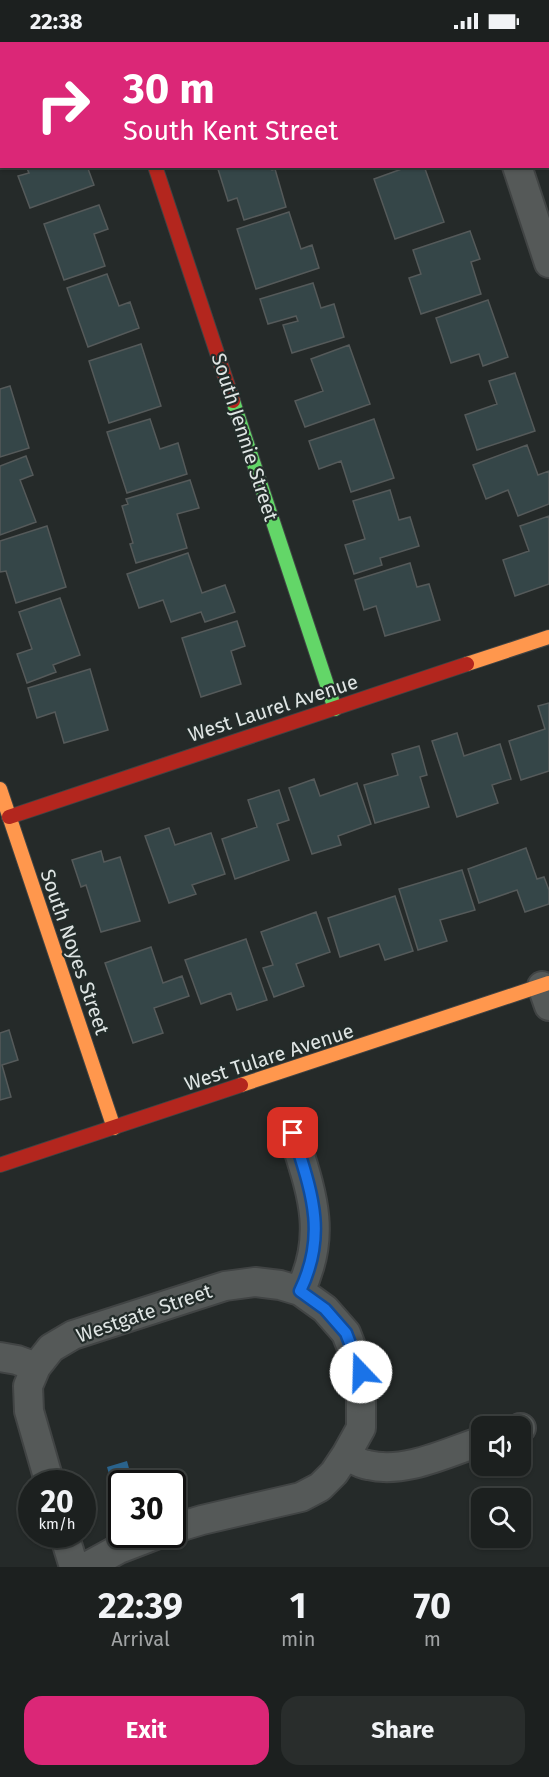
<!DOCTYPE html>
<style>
:root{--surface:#1c201f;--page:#292d2c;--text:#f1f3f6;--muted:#a0a3a4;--line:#3a3e3d;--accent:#db2777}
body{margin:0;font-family:"Fira Sans",sans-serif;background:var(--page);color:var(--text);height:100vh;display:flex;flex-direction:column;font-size:22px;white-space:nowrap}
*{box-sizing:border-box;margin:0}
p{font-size:20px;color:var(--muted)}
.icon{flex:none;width:33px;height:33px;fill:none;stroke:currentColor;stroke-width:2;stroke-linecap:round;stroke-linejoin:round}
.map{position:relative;height:1525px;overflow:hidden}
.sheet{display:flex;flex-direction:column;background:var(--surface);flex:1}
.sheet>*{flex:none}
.banner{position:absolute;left:0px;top:0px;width:549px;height:126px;box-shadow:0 2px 4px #0004,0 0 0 2px var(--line);background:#db2777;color:#fff;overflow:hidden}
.fabs{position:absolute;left:471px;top:1374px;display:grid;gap:12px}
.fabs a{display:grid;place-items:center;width:60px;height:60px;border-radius:12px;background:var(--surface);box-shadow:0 2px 4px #0004,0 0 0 2px var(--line);font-size:30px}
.speed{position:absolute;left:18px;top:1428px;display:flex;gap:12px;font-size:30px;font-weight:700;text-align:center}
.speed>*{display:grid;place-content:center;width:78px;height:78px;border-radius:50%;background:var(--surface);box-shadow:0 2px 4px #0004,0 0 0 2px var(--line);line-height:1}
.speed small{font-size:15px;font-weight:400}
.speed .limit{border:3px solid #111;border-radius:9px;background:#fff;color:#111}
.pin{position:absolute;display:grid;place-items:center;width:51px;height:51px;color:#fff;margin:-26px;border-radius:12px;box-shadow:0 3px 9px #0006}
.me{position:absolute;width:66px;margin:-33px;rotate:339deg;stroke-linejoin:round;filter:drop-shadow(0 0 4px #0008)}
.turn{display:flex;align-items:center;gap:21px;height:126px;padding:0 24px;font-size:27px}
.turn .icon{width:78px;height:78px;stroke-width:2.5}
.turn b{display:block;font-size:42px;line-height:51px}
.eta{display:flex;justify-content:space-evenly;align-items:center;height:102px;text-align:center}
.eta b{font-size:36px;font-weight:700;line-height:42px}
.cta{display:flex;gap:12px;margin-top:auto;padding:12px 24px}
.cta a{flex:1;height:69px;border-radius:18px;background:var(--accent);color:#fff;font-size:24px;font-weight:700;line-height:69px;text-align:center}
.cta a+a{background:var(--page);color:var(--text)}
.status{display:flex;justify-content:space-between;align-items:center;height:42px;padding:0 30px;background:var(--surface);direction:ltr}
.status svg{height:16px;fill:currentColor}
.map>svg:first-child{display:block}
</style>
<div class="status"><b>22:38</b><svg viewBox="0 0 49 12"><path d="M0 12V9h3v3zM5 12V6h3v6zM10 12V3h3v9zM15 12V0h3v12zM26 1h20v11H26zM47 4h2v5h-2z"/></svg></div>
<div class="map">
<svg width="549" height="1525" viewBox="0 0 549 1525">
<rect width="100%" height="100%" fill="#252a29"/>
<path fill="#2a638c" d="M 127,1419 L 133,1441 L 122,1442 L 121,1457 L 116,1458 L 107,1425 Z"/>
<path fill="#354648" stroke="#555a5a" stroke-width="1.5" d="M 389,0 L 466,0 L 387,2 Z
M 26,124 L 87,124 L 94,143 L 30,166 L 18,134 L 29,131 Z
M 217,124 L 271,124 L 272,128 L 275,127 L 286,165 L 244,178 L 237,156 L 228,159 Z
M 410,124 L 424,124 L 444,180 L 395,197 L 374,137 Z
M 99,163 L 108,187 L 94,192 L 105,224 L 64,238 L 44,182 Z
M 289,170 L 301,207 L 312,203 L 319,226 L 256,247 L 237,187 Z
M 470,189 L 480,217 L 471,220 L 481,252 L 421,272 L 409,236 L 421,232 L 413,208 Z
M 107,232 L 119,264 L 130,260 L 139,286 L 88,305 L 67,246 Z
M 313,241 L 321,266 L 334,262 L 344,295 L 292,311 L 283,283 L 298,279 L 296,274 L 268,282 L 260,257 Z
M 488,258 L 508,315 L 483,324 L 479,312 L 451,321 L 436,276 Z
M 141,302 L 161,364 L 109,381 L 89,319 Z
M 349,303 L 370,362 L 305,385 L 295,359 L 323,349 L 311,317 Z
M 515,331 L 535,389 L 477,408 L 465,373 L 497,362 L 489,339 Z
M 10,344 L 29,406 L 0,415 L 0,347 Z
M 150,377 L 160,407 L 178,401 L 187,432 L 127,451 L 107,390 Z
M 374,377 L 394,436 L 351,450 L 341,419 L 319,427 L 309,399 Z
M 527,403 L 538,433 L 549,429 L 549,462 L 518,474 L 508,448 L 486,457 L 473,423 Z
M 26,414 L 33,433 L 20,438 L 36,480 L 0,493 L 0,424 Z
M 190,438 L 199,466 L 177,472 L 187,506 L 136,521 L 130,502 L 133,501 L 122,464 L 128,462 L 126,457 Z
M 390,448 L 399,478 L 410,475 L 419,504 L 380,516 L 382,523 L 354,532 L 345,503 L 365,497 L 353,459 Z
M 549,474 L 549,542 L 515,554 L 503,518 L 529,509 L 520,484 Z
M 47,484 L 66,545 L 16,561 L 6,529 L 0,530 L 0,499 Z
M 188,511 L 202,551 L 225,543 L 235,570 L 205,580 L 201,570 L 171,580 L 163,558 L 139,566 L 127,532 Z
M 410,521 L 417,545 L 429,542 L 440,578 L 385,594 L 376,564 L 364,568 L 355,538 Z
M 60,556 L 80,613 L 53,623 L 56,630 L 27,641 L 17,612 L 32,607 L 19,570 Z
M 237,579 L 245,604 L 231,609 L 241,642 L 201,655 L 182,596 Z
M 90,627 L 108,688 L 64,701 L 55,670 L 37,676 L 28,646 Z
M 549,661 L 549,729 L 521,738 L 509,699 L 545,687 L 538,664 Z
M 457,691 L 464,714 L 500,702 L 511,737 L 492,743 L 498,761 L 457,775 L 432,699 Z
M 419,704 L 427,733 L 420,735 L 429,765 L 375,781 L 364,743 L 398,733 L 392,712 Z
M 314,737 L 320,754 L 357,741 L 371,782 L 338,794 L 341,803 L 312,812 L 289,746 Z
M 279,748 L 289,778 L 277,782 L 289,818 L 235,837 L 222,797 L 257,785 L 248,758 Z
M 169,786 L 175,803 L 211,791 L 225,832 L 192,843 L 196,852 L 169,861 L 145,794 Z
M 526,806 L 537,837 L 544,835 L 549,848 L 549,862 L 525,870 L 517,848 L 479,861 L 468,827 Z
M 101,809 L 104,820 L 120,815 L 140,879 L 101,890 L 86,843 L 81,845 L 72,818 Z
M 462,828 L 475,868 L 440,878 L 447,899 L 418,908 L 399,847 Z
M 395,854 L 413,909 L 385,918 L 379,902 L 340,915 L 328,876 Z
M 316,870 L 330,910 L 296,922 L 304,944 L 274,955 L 263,926 L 273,923 L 261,890 Z
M 246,897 L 267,958 L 237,968 L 231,951 L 201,962 L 185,918 Z
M 151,905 L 163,941 L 182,934 L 189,954 L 154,966 L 163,991 L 133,1001 L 105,921 Z
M 9,988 L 18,1018 L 2,1023 L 11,1055 L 0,1058 L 0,991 Z"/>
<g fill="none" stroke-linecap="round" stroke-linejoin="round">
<defs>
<path id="street" d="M 114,0 L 114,2
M 517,124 L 549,221
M 542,944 L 549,964
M 293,1091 C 311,1149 328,1191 300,1249 L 325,1267 L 346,1291 L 361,1330 L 361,1386 L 346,1413
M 0,1315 L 17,1318 L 36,1325 L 51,1306 L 73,1293 L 225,1244 L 255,1240 L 280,1243 L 300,1249
M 36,1325 L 28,1344 L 29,1369 L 50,1442
M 520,1386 L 521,1386
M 172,1487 L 202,1478 L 301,1455 L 320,1445 L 334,1431 L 346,1413 C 353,1417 360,1422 368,1423 C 405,1432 446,1411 482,1399
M 64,1492 L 74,1525
M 86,1525 L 119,1507 L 158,1492"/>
<path id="fast" d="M 233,359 L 335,667"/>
<path id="slow" d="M 467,622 L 549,595
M 0,747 L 114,1086
M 241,1043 L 549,941"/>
<path id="jam" d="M 155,124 L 233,359
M 9,775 L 467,622
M 0,1123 L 241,1043"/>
</defs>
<use href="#street" stroke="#414444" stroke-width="32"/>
<use href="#fast" stroke="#414444" stroke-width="16"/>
<use href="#slow" stroke="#414444" stroke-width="16"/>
<use href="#jam" stroke="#414444" stroke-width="16"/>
<use href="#street" stroke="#555958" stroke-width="28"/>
<use href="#fast" stroke="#63d668" stroke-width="14"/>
<use href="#slow" stroke="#ff974d" stroke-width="14"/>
<use href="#jam" stroke="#b3261e" stroke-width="14"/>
</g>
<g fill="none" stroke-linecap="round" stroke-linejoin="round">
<defs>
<path id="route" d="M 293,1091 C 311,1149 328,1191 300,1249 L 325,1267 L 346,1291 L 361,1330"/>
</defs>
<use href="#route" stroke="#114b97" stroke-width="15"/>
<use href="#route" stroke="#1a73e8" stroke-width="10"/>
</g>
<g text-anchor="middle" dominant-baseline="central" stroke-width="4.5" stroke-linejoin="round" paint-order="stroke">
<g font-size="20" fill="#dfe5e4" stroke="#232c2a">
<text transform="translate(245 395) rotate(72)">South Jennie Street</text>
<text transform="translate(273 666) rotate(-18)">West Laurel Avenue</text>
<text transform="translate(75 910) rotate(71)">South Noyes Street</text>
<text transform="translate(269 1015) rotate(-18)">West Tulare Avenue</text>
<text transform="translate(144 1271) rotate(-19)">Westgate Street</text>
</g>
</g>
</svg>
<div class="fabs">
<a><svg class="icon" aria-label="sound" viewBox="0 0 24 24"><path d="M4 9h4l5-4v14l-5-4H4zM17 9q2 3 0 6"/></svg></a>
<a><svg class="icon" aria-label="search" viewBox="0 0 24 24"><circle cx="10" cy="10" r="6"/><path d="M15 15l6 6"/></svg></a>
</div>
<div class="speed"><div>20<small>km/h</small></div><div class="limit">30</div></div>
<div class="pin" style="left:293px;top:1091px;background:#d93025"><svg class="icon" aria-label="arrive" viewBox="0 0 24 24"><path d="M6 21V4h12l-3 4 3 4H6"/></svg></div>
<svg class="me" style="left:361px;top:1330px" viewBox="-20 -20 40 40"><circle r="19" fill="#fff"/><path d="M0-13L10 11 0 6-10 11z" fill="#1a73e8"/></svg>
<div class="banner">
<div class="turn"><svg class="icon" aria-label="right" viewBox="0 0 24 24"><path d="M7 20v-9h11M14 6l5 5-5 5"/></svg><div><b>30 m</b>South Kent Street</div></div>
</div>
</div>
<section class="sheet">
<div class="eta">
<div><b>22:39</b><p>Arrival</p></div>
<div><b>1</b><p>min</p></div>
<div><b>70</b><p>m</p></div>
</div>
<div class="cta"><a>Exit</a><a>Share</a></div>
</section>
